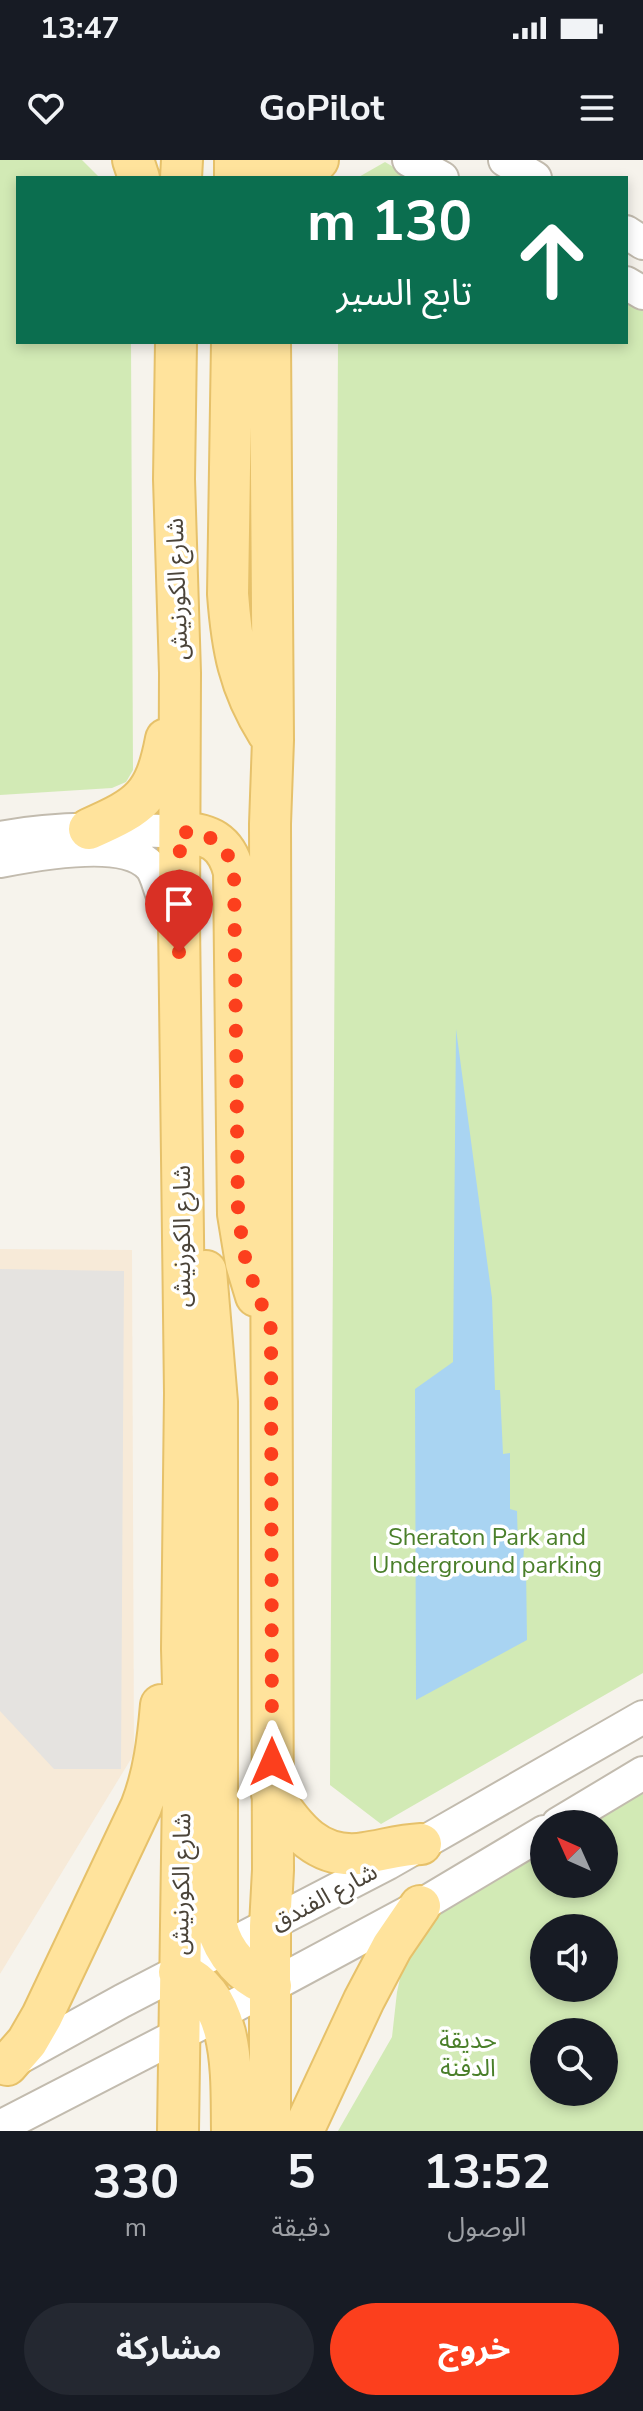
<!DOCTYPE html>
<html lang="ar">
<meta charset="utf-8">
<style>
:root{--surface:#171b24;--page:#242831;--text:#f1f3f6;--muted:#9ea1a6;--accent:#fc3f1d}
body{margin:0;font-family:"Nunito Sans","Noto Sans Arabic",sans-serif;background:var(--page);color:var(--text);direction:rtl;height:100vh;display:flex;flex-direction:column;font-size:30px;white-space:nowrap}
*{box-sizing:border-box;margin:0}
p{font-size:26px;color:var(--muted)}
.icon{flex:none;width:44px;height:44px;fill:none;stroke:currentColor;stroke-width:2;stroke-linecap:round;stroke-linejoin:round}
.map{position:relative;height:1971px;overflow:hidden;direction:ltr}
.drawer{display:flex;flex-direction:column;background:var(--surface);flex:1}
.drawer>*{flex:none}
.hud{position:absolute;left:16px;top:16px;width:612px;height:168px;border-radius:0px;box-shadow:0 4px 12px #0003;direction:rtl;background:#0b6e4f;color:#fff;overflow:hidden}
.needle{width:52px;rotate:315deg}
.fabs{position:absolute;left:530px;top:1650px;display:grid;gap:16px}
.fabs a{display:grid;place-items:center;width:88px;height:88px;border-radius:50%;background:var(--surface);box-shadow:0 4px 12px #0003;font-size:40px}
.pin{position:absolute;display:grid;place-items:center;width:68px;height:68px;color:#fff;margin:-82px -34px;border-radius:50% 50% 50% 0;rotate:-45deg;box-shadow:0 0 8px #0007}
.pin .icon{rotate:45deg}
.me{position:absolute;width:88px;margin:-44px;rotate:0deg;stroke-linejoin:round;filter:drop-shadow(0 0 6px #0008)}
.turn{display:flex;align-items:center;gap:28px;height:168px;padding:0 24px;font-size:36px}
.turn .icon{width:104px;height:104px;stroke-width:2.5}
.turn b{display:block;font-size:56px;line-height:68px}
.eta{display:flex;justify-content:space-evenly;align-items:center;height:136px;text-align:center}
.eta b{font-size:48px;font-weight:700;line-height:56px}
.cta{display:flex;gap:16px;margin-top:auto;padding:16px 24px}
.cta a{flex:1;height:92px;border-radius:48px;background:var(--accent);color:#fff;font-size:32px;font-weight:700;line-height:92px;text-align:center}
.cta a+a{background:var(--page);color:var(--text)}
.status{display:flex;justify-content:space-between;align-items:center;height:56px;padding:0 40px;background:var(--surface);direction:ltr}
.status svg{height:22px;fill:currentColor}
header{display:flex;justify-content:space-between;align-items:center;height:104px;padding:0 24px;background:var(--surface);font-size:36px;font-weight:700}
.map>svg:first-child{display:block}
</style>
<div class="status"><b>13:47</b><svg viewBox="0 0 49 12"><path d="M0 12V9h3v3zM5 12V6h3v6zM10 12V3h3v9zM15 12V0h3v12zM26 1h20v11H26zM47 4h2v5h-2z"/></svg></div>
<header><svg class="icon" aria-label="menu" viewBox="0 0 24 24"><path d="M4 6h16M4 12h16M4 18h16"/></svg>GoPilot<svg class="icon" aria-label="heart" viewBox="0 0 24 24"><path d="M12 20l-8-8c-3-5 5-10 8-4 3-6 11-1 8 4z"/></svg></header>
<div class="map">
<svg width="643" height="1971" viewBox="0 0 643 1971">
<rect width="100%" height="100%" fill="#f6f3ec"/>
<path fill="#f7ead8" d="M 0,1089 L 132,1090 L 134,1594 L 0,1814 Z"/>
<path fill="#d2eab5" fill-rule="evenodd" d="M 0,0 L 82,0 L 100,18 L 18,18 L 18,182 L 131,182 L 133,610 L 126,622 L 112,628 L 0,635 Z
M 385,2 L 412,18 L 357,18 Z
M 626,139 L 643,149 L 643,1513 L 381,1664 L 330,1625 L 338,182 L 626,182 Z
M 643,1624 L 643,1971 L 338,1971 L 392,1877 L 397,1832 L 406,1791 L 427,1746 L 544,1680 L 544,1724 L 604,1724 L 604,1664 L 572,1664 ZM 544,1768 L 604,1768 L 604,1828 L 544,1828 ZM 544,1872 L 604,1872 L 604,1932 L 544,1932 Z"/>
<path fill="#e5e3e0" d="M 0,1109 L 124,1111 L 121,1609 L 54,1609 L 0,1551 Z"/>
<path fill="#a9d4f2" d="M 456,869 L 492,1138 L 495,1230 L 500,1230 L 503,1294 L 510,1293 L 510,1349 L 517,1351 L 518,1387 L 524,1387 L 523,1406 L 526,1406 L 527,1480 L 416,1540 L 415,1229 L 453,1202 Z"/>
<g fill="none" stroke-linecap="round" stroke-linejoin="round">
<defs>
<path id="minor" d="M 409,0 L 442,18
M 505,0 L 535,18
M 626,72 L 643,83
M 626,123 L 643,133
M 0,678 C 59,666 120,669 180,672
M 0,701 C 36,694 125,677 151,707 C 157,715 159,727 163,736 C 167,746 172,754 179,762
M 558,1664 L 643,1613
M 13,1901 L 122,1841 L 388,1703 L 643,1557
M 0,1967 L 219,1854 L 420,1746 L 544,1672"/>
<path id="major" d="M 133,0 L 139,18
M 181,18 L 182,0
M 235,18 L 235,0
M 273,18 L 274,0
M 301,18 L 318,0
M 176,182 L 174,319 L 180,513 L 179,762 L 185,1233 L 182,1489 L 184,1561 L 178,1971
M 232,182 L 228,434 C 232,488 239,527 268,573
M 270,182 L 273,580 L 270,664 L 273,1710 L 270,1766 L 270,1971
M 89,669 C 141,646 155,637 166,579
M 180,672 C 209,674 226,681 234,712 L 238,1054 L 246,1103 L 256,1136
M 206,1111 L 217,1242 L 217,1766 C 223,1793 245,1817 271,1826
M 272,1634 C 294,1669 319,1701 365,1693 C 384,1690 401,1685 421,1684
M 179,1812 C 237,1838 231,1917 232,1971
M 7,1905 L 27,1882 L 42,1856 L 141,1647 C 154,1614 158,1580 161,1545
M 303,1971 L 364,1840 L 392,1787 L 420,1746"/>
</defs>
<use href="#minor" stroke="#c2bbae" stroke-width="36"/>
<use href="#major" stroke="#e6c16a" stroke-width="44"/>
<use href="#minor" stroke="#fff" stroke-width="32"/>
<use href="#major" stroke="#ffe39c" stroke-width="40"/>
</g>
<g fill="none" stroke-linecap="round" stroke-linejoin="round">
<path stroke="#fc3f1d" stroke-width="14" stroke-dasharray="0 25.2" d="M 179,792 L 180,672 C 210,673 226,681 234,712 L 238,1054 L 246,1103 L 271,1169 L 272,1602"/>
</g>
<g text-anchor="middle" dominant-baseline="central" stroke-width="7" stroke-linejoin="round" paint-order="stroke">
<g font-size="24" fill="#4b4439" stroke="#fff">
<text transform="translate(177 429) rotate(-92)">شارع الكورنيش</text>
<text transform="translate(182 1076) rotate(-90)">شارع الكورنيش</text>
<text transform="translate(181 1724) rotate(-89)">شارع الكورنيش</text>
<text transform="translate(324 1737) rotate(-28)">شارع الفندق</text>
</g>
<g font-size="24" fill="#4a7f2a" stroke="#fff">
<text x="487" y="1377">Sheraton Park and<tspan x="487" dy="28">Underground parking</tspan></text>
<text x="468" y="1880">حديقة<tspan x="468" dy="28">الدفنة</tspan></text>
</g>
</g>
</svg>
<div class="fabs">
<a><svg class="needle" viewBox="-14 -14 28 28"><path d="M0-13l5 13h-10z" fill="#e53935"/><path d="M0 13l5-13h-10z" fill="#9ea1a6"/></svg></a>
<a><svg class="icon" aria-label="sound" viewBox="0 0 24 24"><path d="M4 9h4l5-4v14l-5-4H4zM17 9q2 3 0 6"/></svg></a>
<a><svg class="icon" aria-label="search" viewBox="0 0 24 24"><circle cx="10" cy="10" r="6"/><path d="M15 15l6 6"/></svg></a>
</div>
<div class="pin" style="left:179px;top:792px;background:#d93025"><svg class="icon" aria-label="arrive" viewBox="0 0 24 24"><path d="M6 21V4h12l-3 4 3 4H6"/></svg></div>
<svg class="me" style="left:272px;top:1602px" viewBox="-20 -20 40 40"><path d="M0-17L14 15 0 8-14 15z" fill="#fc3f1d" stroke="#fff" stroke-width="4"/></svg>
<div class="hud">
<div class="turn"><svg class="icon" aria-label="ahead" viewBox="0 0 24 24"><path d="M12 20V5M6 11l6-6 6 6"/></svg><div><b>130 m</b>تابع السير</div></div>
</div>
</div>
<section class="drawer">
<div class="eta">
<div><b>13:52</b><p>الوصول</p></div>
<div><b>5</b><p>دقيقة</p></div>
<div><b>330</b><p>m</p></div>
</div>
<div class="cta"><a>خروج</a><a>مشاركة</a></div>
</section>
